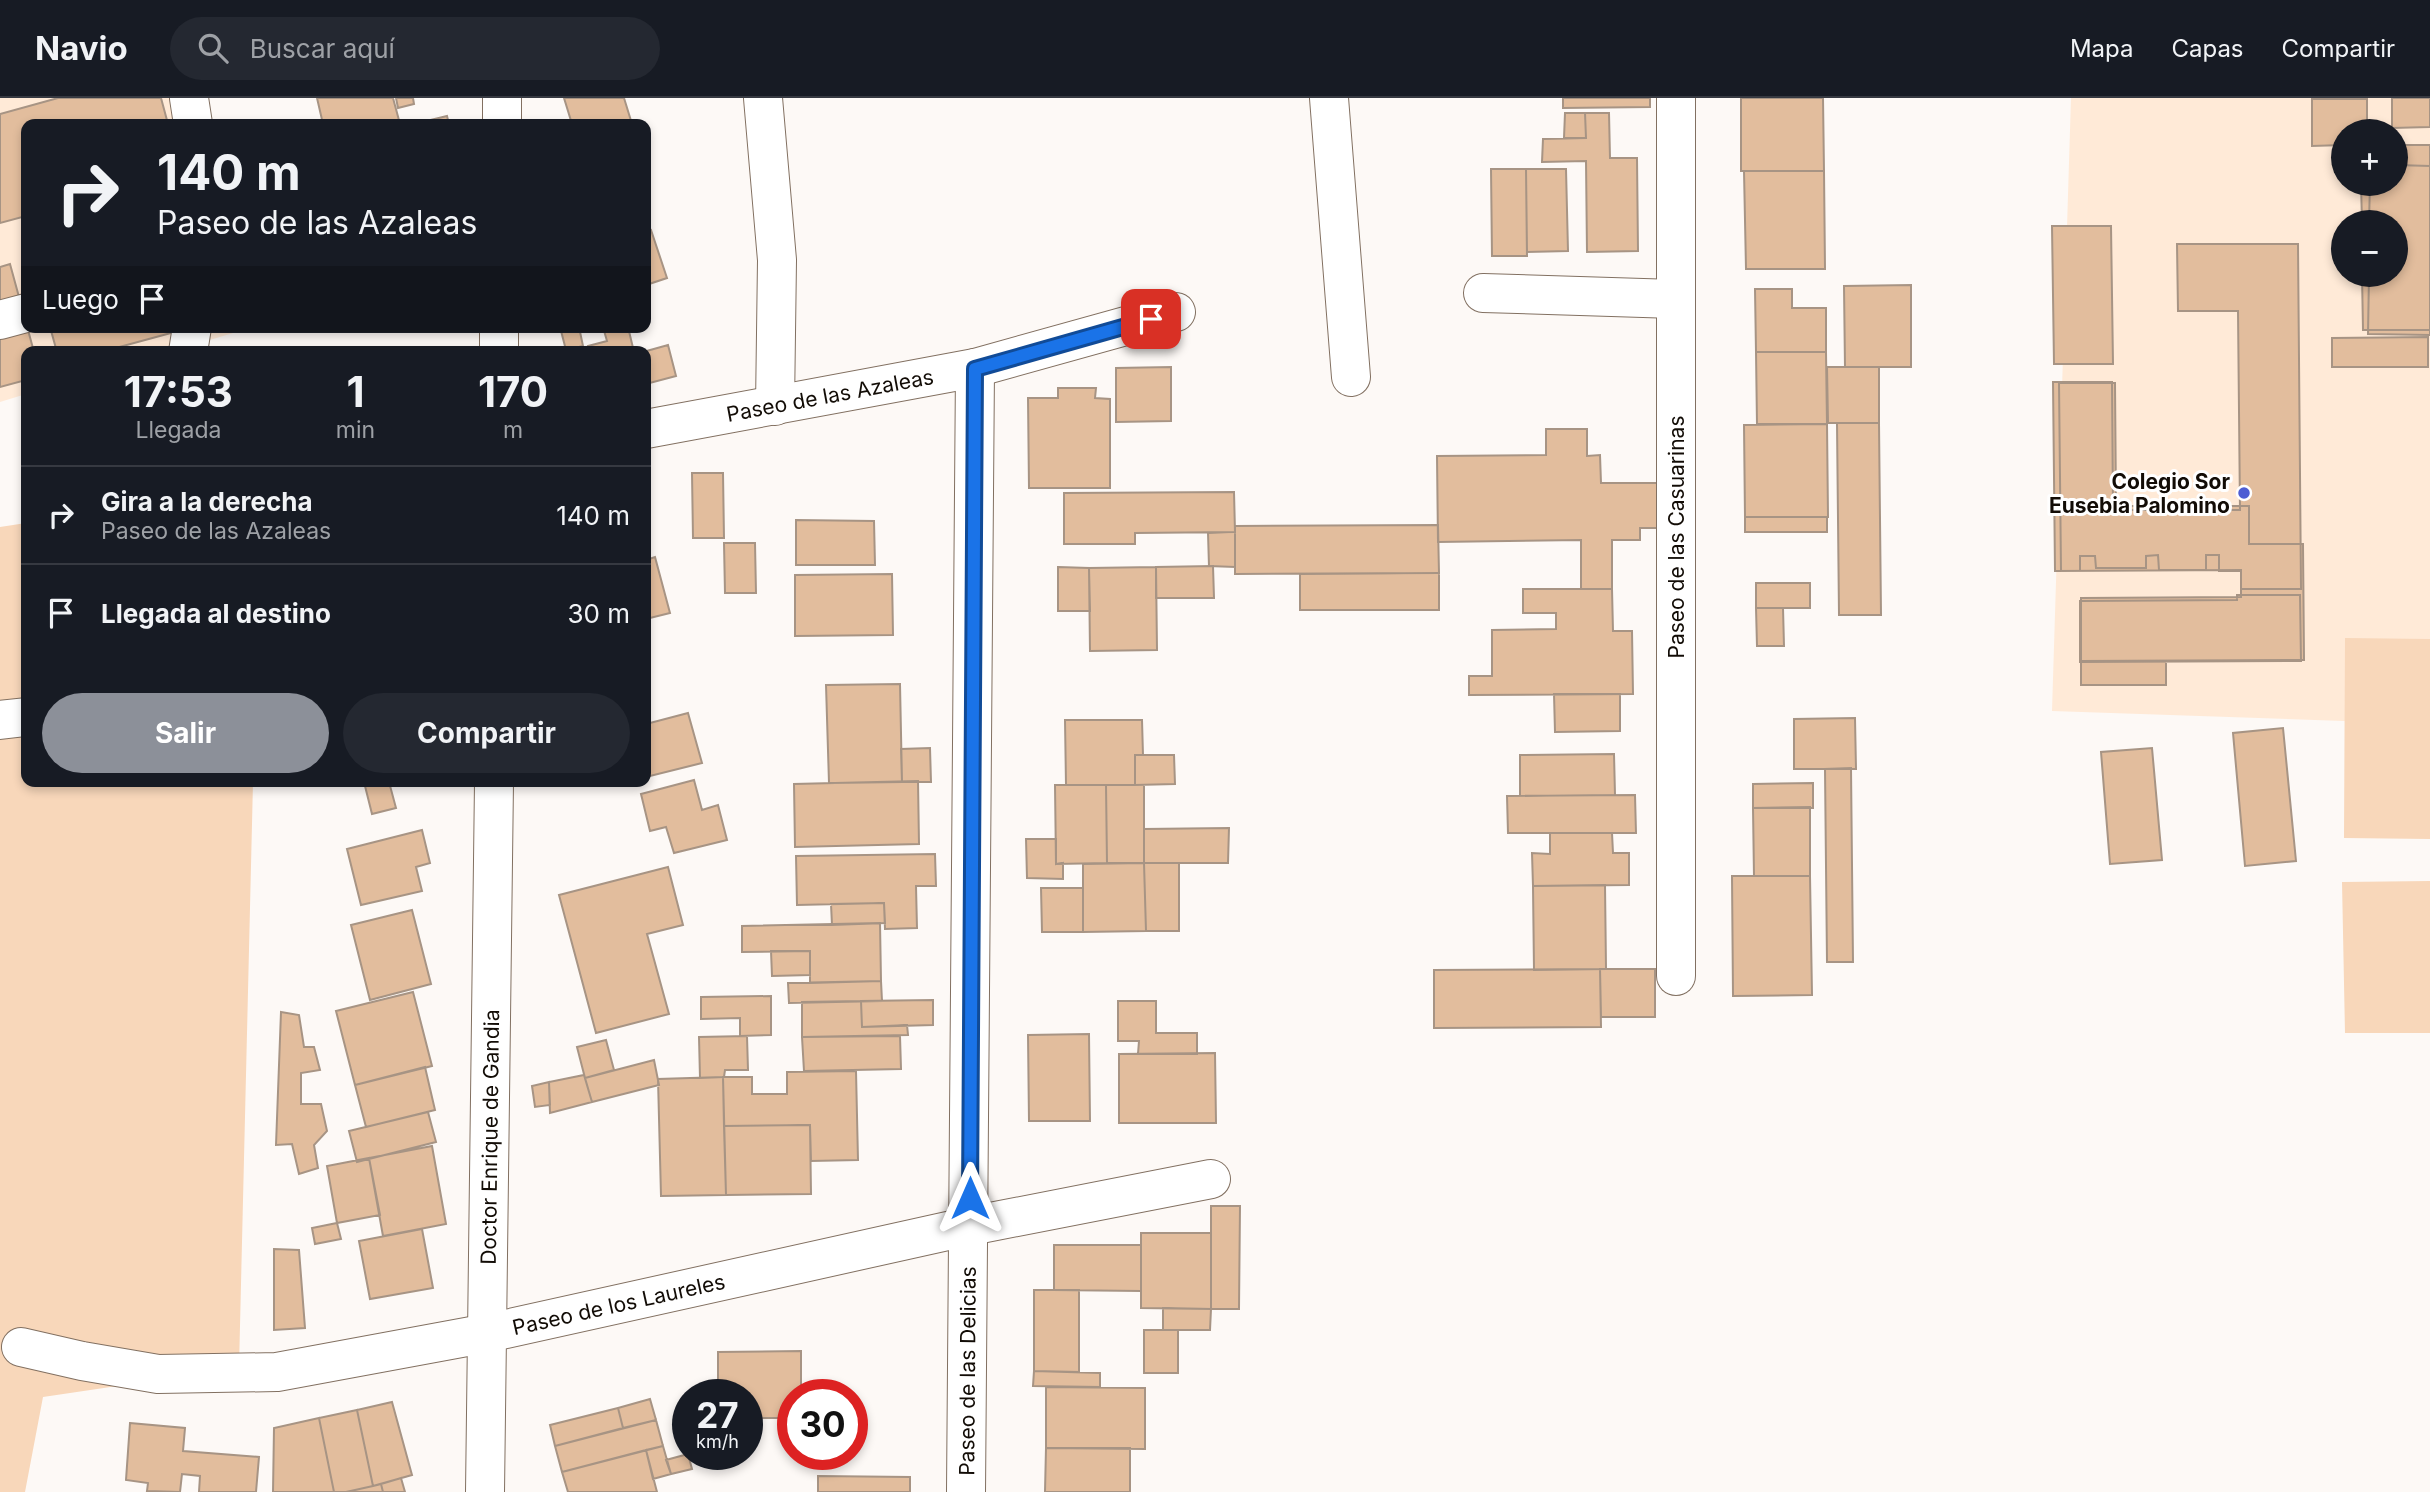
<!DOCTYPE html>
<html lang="es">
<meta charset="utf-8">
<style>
:root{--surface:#171b24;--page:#242831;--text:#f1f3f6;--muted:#9ea1a6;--line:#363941;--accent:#8c9099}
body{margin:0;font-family:Inter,sans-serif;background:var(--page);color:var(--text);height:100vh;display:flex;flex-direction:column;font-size:26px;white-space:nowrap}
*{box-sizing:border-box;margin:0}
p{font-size:23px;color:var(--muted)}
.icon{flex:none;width:38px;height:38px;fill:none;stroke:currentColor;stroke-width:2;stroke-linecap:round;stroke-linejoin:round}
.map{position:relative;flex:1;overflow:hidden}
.panel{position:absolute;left:21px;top:248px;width:630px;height:441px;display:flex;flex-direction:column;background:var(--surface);border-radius:14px;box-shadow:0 4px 10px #0003}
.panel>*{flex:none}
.hud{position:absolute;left:21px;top:21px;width:630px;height:214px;border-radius:14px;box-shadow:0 4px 10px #0003;background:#171b24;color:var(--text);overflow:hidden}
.controls{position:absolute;left:2331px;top:21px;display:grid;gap:14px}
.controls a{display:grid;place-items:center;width:77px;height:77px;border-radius:50%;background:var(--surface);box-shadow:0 4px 10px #0003;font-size:35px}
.speed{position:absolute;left:672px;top:1281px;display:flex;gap:14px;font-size:35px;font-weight:700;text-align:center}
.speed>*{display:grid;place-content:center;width:91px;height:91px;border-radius:50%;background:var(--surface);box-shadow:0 4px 10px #0003;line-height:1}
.speed small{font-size:18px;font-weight:400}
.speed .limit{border:10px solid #d22;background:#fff;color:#111}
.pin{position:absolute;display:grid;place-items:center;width:60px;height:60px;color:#fff;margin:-30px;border-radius:14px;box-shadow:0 4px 10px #0006}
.me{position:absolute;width:77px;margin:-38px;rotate:0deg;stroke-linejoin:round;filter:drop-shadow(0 0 5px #0008)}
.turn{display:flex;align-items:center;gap:24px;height:147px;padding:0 21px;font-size:32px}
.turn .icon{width:91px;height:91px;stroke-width:2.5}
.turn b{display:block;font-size:49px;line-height:60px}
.then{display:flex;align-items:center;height:66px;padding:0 21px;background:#0003;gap:14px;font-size:26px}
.eta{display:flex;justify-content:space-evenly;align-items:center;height:119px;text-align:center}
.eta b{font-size:42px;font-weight:700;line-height:49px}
.primary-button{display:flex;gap:14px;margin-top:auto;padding:14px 21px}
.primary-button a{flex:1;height:80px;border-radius:42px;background:var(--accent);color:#fff;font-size:28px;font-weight:700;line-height:80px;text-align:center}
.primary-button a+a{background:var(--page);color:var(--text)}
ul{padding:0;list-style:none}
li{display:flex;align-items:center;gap:21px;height:98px;padding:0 21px;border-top:2px solid var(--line)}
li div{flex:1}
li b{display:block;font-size:26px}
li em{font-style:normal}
header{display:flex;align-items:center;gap:42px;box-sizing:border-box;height:98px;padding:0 35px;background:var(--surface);border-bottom:2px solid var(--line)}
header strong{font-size:33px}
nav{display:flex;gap:38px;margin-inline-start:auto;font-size:24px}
.search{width:490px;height:63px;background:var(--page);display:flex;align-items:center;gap:18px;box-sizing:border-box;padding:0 24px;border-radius:38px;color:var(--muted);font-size:26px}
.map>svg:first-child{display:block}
</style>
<header>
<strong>Navio</strong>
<div class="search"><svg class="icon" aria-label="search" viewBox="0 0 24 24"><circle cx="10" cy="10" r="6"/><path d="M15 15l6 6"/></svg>Buscar aquí</div>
<nav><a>Mapa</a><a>Capas</a><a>Compartir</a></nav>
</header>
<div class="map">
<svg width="2430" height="1394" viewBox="0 0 2430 1394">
<rect width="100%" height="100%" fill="#fdf9f6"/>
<path fill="#ffead7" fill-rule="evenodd" d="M 0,0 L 173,0 L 181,26 L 26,26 L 26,229 L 242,229 L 243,232 L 170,254 L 26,254 L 26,296 L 0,304 Z
M 2071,0 L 2430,0 L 2430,626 L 2052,613 ZM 2343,33 L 2396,33 L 2396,86 L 2343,86 ZM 2343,124 L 2396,124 L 2396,177 L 2343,177 Z"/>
<path fill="#f8d7ba" d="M 26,425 L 26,684 L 253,684 L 239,1270 L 43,1299 L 25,1394 L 0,1394 L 0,429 Z
M 2345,540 L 2430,541 L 2430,741 L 2344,740 Z
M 2430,783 L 2430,935 L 2345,935 L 2342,784 Z"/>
<path fill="#e2bd9d" stroke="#a79484" stroke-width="2" d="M 58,0 L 161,0 L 168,26 L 26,26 L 26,118 L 0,125 L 0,16 Z
M 317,0 L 393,0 L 400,26 L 323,26 Z
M 396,0 L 413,0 L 414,6 L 398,10 Z
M 564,0 L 624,0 L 632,26 L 572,26 Z
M 1563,0 L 1650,0 L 1650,9 L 1563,10 Z
M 1741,0 L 1823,0 L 1824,73 L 1741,73 Z
M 2392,0 L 2430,0 L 2430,29 L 2392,30 Z
M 2312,1 L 2367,1 L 2367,33 L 2343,33 L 2343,47 L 2312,48 Z
M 1565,15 L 1585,15 L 1586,40 L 1564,40 Z
M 1585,15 L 1609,15 L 1610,60 L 1637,60 L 1638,153 L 1587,154 L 1586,63 L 1542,64 L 1543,41 L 1586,40 Z
M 447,18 L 449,26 L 414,26 Z
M 2396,47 L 2430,47 L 2430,232 L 2363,232 L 2362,177 L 2396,177 L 2396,124 L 2362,124 L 2361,86 L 2396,86 Z
M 2396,67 L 2430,68 L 2430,237 L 2368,236 L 2369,177 L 2396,177 L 2396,124 L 2369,124 L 2370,86 L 2396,86 Z
M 1491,71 L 1526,71 L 1527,158 L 1492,158 Z
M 1526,71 L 1566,71 L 1568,153 L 1527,154 Z
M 1744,73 L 1824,73 L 1825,171 L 1746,171 Z
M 2052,128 L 2111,128 L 2113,266 L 2054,266 Z
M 651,132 L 667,180 L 646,187 L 646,133 Z
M 2177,146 L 2298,146 L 2301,491 L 2241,491 L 2241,472 L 2055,473 L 2053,284 L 2112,284 L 2113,412 L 2240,412 L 2238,213 L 2178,213 Z
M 10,166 L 34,254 L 26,254 L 26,282 L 0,289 L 0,169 Z
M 1911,187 L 1911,269 L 1845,269 L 1844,188 Z
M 1755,191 L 1792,191 L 1792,210 L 1826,210 L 1826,254 L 1756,254 Z
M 50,229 L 193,229 L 101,254 L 57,254 Z
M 560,229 L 579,229 L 583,248 L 566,252 Z
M 603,229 L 628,229 L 634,254 L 589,254 L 588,248 L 607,243 Z
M 2428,239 L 2428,269 L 2332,269 L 2332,240 Z
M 668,247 L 676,278 L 646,286 L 646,254 L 643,254 Z
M 1756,254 L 1826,254 L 1827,326 L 1757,326 Z
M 1171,269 L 1171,323 L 1116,324 L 1116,270 Z
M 1827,269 L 1879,269 L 1879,325 L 1828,325 Z
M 2059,285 L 2115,285 L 2116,408 L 2249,408 L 2249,446 L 2303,446 L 2304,562 L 2081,563 L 2081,500 L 2241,499 L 2241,473 L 2219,473 L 2219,457 L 2206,457 L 2206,472 L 2159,472 L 2158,457 L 2146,458 L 2146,470 L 2096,470 L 2095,458 L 2080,458 L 2080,473 L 2061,473 Z
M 1058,290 L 1096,290 L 1095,300 L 1110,301 L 1110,390 L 1029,390 L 1028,300 L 1058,300 Z
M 1837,325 L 1879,325 L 1881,517 L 1839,517 Z
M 1827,326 L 1828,419 L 1745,419 L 1744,327 Z
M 1546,331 L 1587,331 L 1587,358 L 1600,357 L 1601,385 L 1668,385 L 1669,430 L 1640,430 L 1640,442 L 1612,442 L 1612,491 L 1581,491 L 1581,442 L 1438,444 L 1437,358 L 1546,357 Z
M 692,375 L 723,375 L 724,440 L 693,440 Z
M 1234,394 L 1235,434 L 1135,435 L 1135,446 L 1064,446 L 1064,395 Z
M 1745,419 L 1827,419 L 1827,434 L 1745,434 Z
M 796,422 L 874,423 L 875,467 L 796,467 Z
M 1438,427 L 1439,475 L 1235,476 L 1235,428 Z
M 1235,434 L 1235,469 L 1209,468 L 1208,435 Z
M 724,445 L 755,445 L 756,495 L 725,495 Z
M 655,459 L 670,515 L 646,521 L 646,462 Z
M 1213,468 L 1214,500 L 1156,500 L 1156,469 Z
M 1058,469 L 1089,470 L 1090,513 L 1058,513 Z
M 1156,469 L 1157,552 L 1090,553 L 1089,470 Z
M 1439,475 L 1439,512 L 1300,512 L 1300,476 Z
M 892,476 L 893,537 L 795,538 L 795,477 Z
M 1756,485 L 1810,485 L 1810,510 L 1756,510 Z
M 1523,491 L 1612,491 L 1613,533 L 1632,533 L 1633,596 L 1469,597 L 1469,578 L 1492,578 L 1492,532 L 1556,531 L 1556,515 L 1523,515 Z
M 2237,497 L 2300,497 L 2301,563 L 2080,564 L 2080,503 L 2237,502 Z
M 1756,510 L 1783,510 L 1784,548 L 1757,548 Z
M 2081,563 L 2166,563 L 2166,587 L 2081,587 Z
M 900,586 L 902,684 L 829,685 L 826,587 Z
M 1554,596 L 1620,596 L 1620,633 L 1555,634 Z
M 688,615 L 702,665 L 646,679 L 646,626 Z
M 1855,620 L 1856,671 L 1794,671 L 1794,621 Z
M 1065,622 L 1142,622 L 1143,657 L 1135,657 L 1135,687 L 1066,687 Z
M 2283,630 L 2296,763 L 2245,768 L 2233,635 Z
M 930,650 L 931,684 L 902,684 L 901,651 Z
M 2152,650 L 2162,762 L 2110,766 L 2101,654 Z
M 1614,656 L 1615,697 L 1520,698 L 1520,657 Z
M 1135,657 L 1174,657 L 1175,686 L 1135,687 Z
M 1851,670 L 1853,864 L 1827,864 L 1825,671 Z
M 694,682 L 702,712 L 718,707 L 727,742 L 674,755 L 666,729 L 650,733 L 641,696 Z
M 918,683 L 919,746 L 795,749 L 794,686 Z
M 364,684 L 389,684 L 396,710 L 372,716 Z
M 1813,685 L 1813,710 L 1753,710 L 1753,686 Z
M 1055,687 L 1106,687 L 1107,765 L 1056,766 Z
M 1106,687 L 1144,687 L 1144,765 L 1107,765 Z
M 1635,697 L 1636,735 L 1508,735 L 1507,698 Z
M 1810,709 L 1810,778 L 1754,778 L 1753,710 Z
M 1229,730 L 1228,765 L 1144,765 L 1144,731 Z
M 422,732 L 430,765 L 416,769 L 422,793 L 361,807 L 347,751 Z
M 1550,735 L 1612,735 L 1613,755 L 1629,755 L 1629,787 L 1533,788 L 1532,755 L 1550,756 Z
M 1026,741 L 1056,741 L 1056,766 L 1063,765 L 1063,781 L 1027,780 Z
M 935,756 L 936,788 L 916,788 L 917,830 L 885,831 L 884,805 L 797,807 L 796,758 Z
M 1144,765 L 1179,765 L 1179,833 L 1146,833 Z
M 1144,765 L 1146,833 L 1083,834 L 1083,766 Z
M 668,769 L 683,827 L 647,836 L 669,916 L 596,935 L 559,797 Z
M 1732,778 L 1810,778 L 1812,897 L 1733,898 Z
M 1605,787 L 1606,871 L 1534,872 L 1533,788 Z
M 1041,790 L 1083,790 L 1083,834 L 1042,834 Z
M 884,805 L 885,825 L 832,827 L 831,806 Z
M 412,812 L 431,886 L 370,902 L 351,827 Z
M 880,825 L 881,883 L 810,885 L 810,853 L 742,854 L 742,828 Z
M 771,853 L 810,853 L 810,877 L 772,878 Z
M 1600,871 L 1655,871 L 1655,919 L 1601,919 Z
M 1600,871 L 1601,929 L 1434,930 L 1434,872 Z
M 881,883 L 882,903 L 789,905 L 788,885 Z
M 413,894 L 432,968 L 355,987 L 336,913 Z
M 771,898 L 771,937 L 740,938 L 740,920 L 701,921 L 701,899 Z
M 933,902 L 933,927 L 862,929 L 861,903 Z
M 861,903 L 862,929 L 907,927 L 908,937 L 802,939 L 802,904 Z
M 1118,903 L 1156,903 L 1156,935 L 1197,935 L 1197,956 L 1138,956 L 1139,943 L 1118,943 Z
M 281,914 L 299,917 L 304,949 L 314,949 L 320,972 L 301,975 L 301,1006 L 321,1006 L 327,1033 L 314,1047 L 318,1070 L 299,1076 L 292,1046 L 276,1047 Z
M 1089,936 L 1090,1023 L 1029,1023 L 1028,937 Z
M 747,938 L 748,972 L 725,972 L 724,979 L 700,980 L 699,939 Z
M 900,938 L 901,971 L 804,973 L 802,939 Z
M 606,942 L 614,972 L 585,980 L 577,949 Z
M 1215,955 L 1216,1025 L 1119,1025 L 1119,956 Z
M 654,962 L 659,987 L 592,1004 L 585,980 Z
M 425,969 L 435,1012 L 366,1029 L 355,987 Z
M 856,973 L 858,1062 L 811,1063 L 810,1027 L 724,1028 L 723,979 L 752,979 L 752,996 L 787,996 L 787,974 Z
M 584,977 L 592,1004 L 550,1015 L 549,984 Z
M 723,979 L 726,1097 L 661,1098 L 658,981 Z
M 549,984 L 550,1007 L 535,1009 L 532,988 Z
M 428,1014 L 436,1044 L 357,1064 L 349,1033 Z
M 810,1027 L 811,1096 L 726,1097 L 724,1028 Z
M 432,1048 L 446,1126 L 383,1138 L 369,1060 Z
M 369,1060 L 380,1117 L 337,1125 L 327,1068 Z
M 1211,1108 L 1240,1108 L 1239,1211 L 1211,1211 Z
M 337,1125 L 341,1141 L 315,1146 L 312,1130 Z
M 422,1131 L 433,1190 L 370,1201 L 359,1143 Z
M 1141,1135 L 1211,1135 L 1211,1211 L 1141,1210 Z
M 1054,1147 L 1141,1147 L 1141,1193 L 1054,1192 Z
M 274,1151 L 299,1152 L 305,1230 L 274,1232 Z
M 1034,1192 L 1079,1192 L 1079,1274 L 1034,1273 Z
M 1163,1210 L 1211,1211 L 1210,1232 L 1163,1232 Z
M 1144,1232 L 1178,1232 L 1178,1275 L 1144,1275 Z
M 801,1253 L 801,1297 L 793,1297 L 793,1320 L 747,1320 L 747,1297 L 718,1297 L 718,1254 Z
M 1034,1273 L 1100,1275 L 1100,1289 L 1033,1288 Z
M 1046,1289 L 1145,1290 L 1145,1351 L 1046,1350 Z
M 650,1301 L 656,1322 L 623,1330 L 618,1310 Z
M 392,1304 L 412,1377 L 373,1388 L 357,1312 Z
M 618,1310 L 623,1330 L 555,1348 L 550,1327 Z
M 357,1312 L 373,1388 L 346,1394 L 334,1394 L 319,1320 Z
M 319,1320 L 334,1394 L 273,1394 L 274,1330 Z
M 656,1322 L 663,1348 L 562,1374 L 555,1348 Z
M 130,1325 L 185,1330 L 183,1353 L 259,1359 L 256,1394 L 199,1394 L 200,1378 L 182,1376 L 180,1394 L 147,1393 L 148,1385 L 126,1382 Z
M 663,1348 L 671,1376 L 653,1381 L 646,1352 Z
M 1046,1350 L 1130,1350 L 1130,1394 L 1045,1394 Z
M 646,1352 L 657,1394 L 568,1394 L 562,1374 Z
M 688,1356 L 692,1371 L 671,1376 L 666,1362 Z
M 818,1378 L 910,1379 L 910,1394 L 818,1394 Z
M 401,1380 L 405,1394 L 383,1394 L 381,1386 Z
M 381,1386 L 383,1394 L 346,1394 L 373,1388 Z"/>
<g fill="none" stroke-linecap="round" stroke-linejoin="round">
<defs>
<g id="minor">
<path d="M 189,0 L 193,26"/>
<path d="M 763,0 L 777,162 L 775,308"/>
<path d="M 1329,0 L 1351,279"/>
<path d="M 1676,0 L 1676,878"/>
<path d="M 502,26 L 502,0"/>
<path d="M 1483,195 L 1675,201"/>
<path d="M 0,222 L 26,215"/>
<path d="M 188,254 L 192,229"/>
<path d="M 499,254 L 499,229"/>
<path id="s1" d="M 646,331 L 975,270 L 1176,214"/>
<path d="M 0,622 L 26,619"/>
<path id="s2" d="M 21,1249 L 82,1263 L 158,1276 L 277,1274 L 488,1235 L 970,1128 L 1211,1081"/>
<path id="s3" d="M 485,1394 L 494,684"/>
<path id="s4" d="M 966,1394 L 975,270"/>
</g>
</defs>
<use href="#minor" stroke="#827061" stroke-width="40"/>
<use href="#minor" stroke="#fff" stroke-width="38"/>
</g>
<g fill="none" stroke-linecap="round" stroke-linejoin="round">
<defs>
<path id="route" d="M 970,1100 L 975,271 L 1151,221"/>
</defs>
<use href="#route" stroke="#114b97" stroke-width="18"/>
<use href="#route" stroke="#1a73e8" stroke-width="12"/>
</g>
<circle fill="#4e5dd3" stroke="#fff" stroke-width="2.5" cx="2244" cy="395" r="7"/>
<g text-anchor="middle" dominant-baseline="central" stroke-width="6" stroke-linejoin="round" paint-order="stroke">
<g font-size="21" fill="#120c06" stroke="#fff">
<text stroke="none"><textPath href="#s1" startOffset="187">Paseo de las Azaleas</textPath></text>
<text transform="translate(1676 439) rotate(-90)">Paseo de las Casuarinas</text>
<text stroke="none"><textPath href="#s3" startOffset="355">Doctor Enrique de Gandia</textPath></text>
<text stroke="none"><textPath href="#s2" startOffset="607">Paseo de los Laureles</textPath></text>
<text stroke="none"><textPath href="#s4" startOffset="121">Paseo de las Delicias</textPath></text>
</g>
<g font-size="21" font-weight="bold" fill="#120c06" stroke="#fff" text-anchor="end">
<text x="2230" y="383">Colegio Sor<tspan x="2230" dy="24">Eusebia Palomino</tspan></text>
</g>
</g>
</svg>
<div class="controls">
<a>+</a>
<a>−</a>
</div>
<div class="speed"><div>27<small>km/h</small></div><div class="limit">30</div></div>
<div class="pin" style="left:1151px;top:221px;background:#d93025"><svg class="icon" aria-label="arrive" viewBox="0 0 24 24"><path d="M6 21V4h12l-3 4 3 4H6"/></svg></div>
<svg class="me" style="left:970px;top:1100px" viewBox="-20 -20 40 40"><path d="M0-17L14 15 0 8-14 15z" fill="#1a73e8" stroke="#fff" stroke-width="4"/></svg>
<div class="hud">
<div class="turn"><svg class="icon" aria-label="right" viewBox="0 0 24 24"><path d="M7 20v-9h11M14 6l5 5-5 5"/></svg><div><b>140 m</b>Paseo de las Azaleas</div></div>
<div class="then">Luego<svg class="icon" aria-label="arrive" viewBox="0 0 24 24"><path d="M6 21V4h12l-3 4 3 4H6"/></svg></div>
</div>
<section class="panel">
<div class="eta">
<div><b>17:53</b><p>Llegada</p></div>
<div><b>1</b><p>min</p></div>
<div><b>170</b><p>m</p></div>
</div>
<ul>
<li><svg class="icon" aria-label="right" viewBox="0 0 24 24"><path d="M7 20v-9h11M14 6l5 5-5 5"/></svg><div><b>Gira a la derecha</b><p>Paseo de las Azaleas</p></div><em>140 m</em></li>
<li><svg class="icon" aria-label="arrive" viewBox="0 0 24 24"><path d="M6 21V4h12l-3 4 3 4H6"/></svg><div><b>Llegada al destino</b></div><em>30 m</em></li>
</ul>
<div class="primary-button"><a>Salir</a><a>Compartir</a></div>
</section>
</div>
